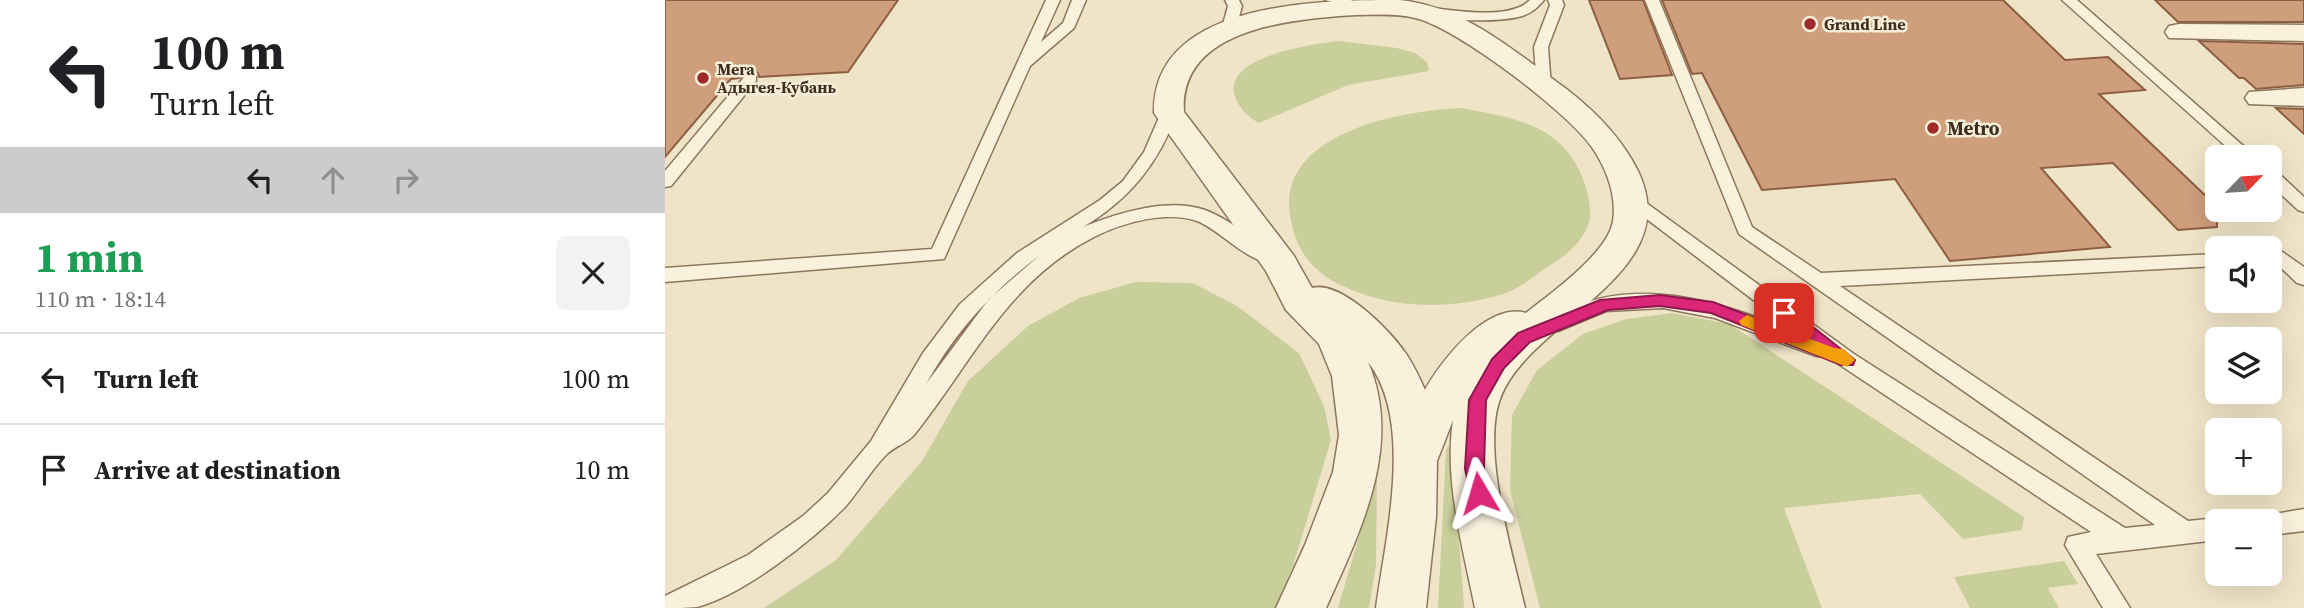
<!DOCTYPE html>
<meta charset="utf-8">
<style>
:root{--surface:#fff;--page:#f2f2f2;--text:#202124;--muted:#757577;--line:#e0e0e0}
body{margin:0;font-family:"Source Serif 4",serif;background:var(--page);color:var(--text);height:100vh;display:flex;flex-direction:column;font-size:26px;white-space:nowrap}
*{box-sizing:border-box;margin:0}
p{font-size:23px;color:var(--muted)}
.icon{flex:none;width:38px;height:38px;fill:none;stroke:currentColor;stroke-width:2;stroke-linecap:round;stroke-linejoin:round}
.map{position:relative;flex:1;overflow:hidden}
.panel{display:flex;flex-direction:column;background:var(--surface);width:665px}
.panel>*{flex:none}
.top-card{background:#fff;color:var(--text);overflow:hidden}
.needle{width:46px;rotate:65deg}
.fabs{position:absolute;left:1540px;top:145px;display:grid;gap:14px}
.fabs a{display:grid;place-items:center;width:77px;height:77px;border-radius:10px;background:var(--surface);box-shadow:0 7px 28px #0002;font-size:35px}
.pin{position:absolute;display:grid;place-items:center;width:60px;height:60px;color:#fff;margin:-30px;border-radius:14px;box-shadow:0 4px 10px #0006}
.me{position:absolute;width:77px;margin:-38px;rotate:353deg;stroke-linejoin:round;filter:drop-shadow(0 0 5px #0008)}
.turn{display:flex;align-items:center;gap:24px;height:147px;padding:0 35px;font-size:32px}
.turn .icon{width:91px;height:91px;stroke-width:2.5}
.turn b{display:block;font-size:49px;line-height:60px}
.lanes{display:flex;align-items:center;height:66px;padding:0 35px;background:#0003;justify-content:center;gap:35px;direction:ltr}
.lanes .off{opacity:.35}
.round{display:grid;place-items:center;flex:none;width:74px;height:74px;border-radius:10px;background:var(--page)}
.head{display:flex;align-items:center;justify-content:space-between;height:119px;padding:0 35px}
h1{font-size:42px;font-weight:700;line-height:52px;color:#1e9e55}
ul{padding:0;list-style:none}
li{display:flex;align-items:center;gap:21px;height:91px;padding:0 35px;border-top:2px solid var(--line)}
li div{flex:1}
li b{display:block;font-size:26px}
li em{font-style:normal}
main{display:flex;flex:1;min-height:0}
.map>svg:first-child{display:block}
</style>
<main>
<section class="panel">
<div class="top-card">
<div class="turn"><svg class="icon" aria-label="left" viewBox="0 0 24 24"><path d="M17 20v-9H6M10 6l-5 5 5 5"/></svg><div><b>100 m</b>Turn left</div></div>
<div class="lanes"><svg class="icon" aria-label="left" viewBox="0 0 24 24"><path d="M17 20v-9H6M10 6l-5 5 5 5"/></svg><svg class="icon off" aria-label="ahead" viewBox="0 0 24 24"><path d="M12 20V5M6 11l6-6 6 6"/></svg><svg class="icon off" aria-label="right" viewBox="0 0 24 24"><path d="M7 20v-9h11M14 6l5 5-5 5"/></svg></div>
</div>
<div class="head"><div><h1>1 min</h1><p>110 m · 18:14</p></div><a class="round"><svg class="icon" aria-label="close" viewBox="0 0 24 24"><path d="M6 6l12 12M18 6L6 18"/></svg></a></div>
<ul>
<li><svg class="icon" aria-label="left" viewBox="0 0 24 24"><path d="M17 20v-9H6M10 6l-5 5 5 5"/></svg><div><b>Turn left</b></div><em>100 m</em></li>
<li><svg class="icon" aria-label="arrive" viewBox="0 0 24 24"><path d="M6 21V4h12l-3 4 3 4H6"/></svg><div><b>Arrive at destination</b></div><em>10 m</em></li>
</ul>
</section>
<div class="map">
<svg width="1639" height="608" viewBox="0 0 1639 608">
<rect width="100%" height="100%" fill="#f0e4c8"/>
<path fill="#c9cf9b" d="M 673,41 L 732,48 L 750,53 L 762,62 L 764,71 L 683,85 L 594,123 C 583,117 576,110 571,99 C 553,57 647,44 673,41 Z
M 795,108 C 852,118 901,125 921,187 C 924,198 928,217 922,228 C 914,246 897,258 881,268 C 868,277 851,291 835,295 C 779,311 718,309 666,280 C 643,266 631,246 626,221 C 607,134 733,111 795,108 Z
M 471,282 L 528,283 L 572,306 L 634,353 L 659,406 L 666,440 L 628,566 L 610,608 L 99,608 L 171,560 L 257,461 L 303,381 L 363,326 L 414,298 Z
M 1007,313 L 1064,324 L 1359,517 L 1357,530 L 1298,539 L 1255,494 L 1119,508 L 1157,608 L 875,608 L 845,490 L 847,415 L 872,370 L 918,334 L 961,319 Z
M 787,440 L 799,608 L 773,608 L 781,450 Z
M 712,475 L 711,565 L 704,608 L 673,608 Z
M 1399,561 L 1413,584 L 1383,588 L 1394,608 L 1305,608 L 1289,577 Z"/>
<path fill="#cf9f7d" stroke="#8d5f41" stroke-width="2" d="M 0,0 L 233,0 L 183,72 L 94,77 L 93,73 L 85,71 L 75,78 L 66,79 L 0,157 Z
M 924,0 L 978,0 L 1007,75 L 955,79 Z
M 997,0 L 1338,0 L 1400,60 L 1443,57 L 1480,90 L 1434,94 L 1544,199 L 1552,199 L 1552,227 L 1513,230 L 1448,163 L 1376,168 L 1445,247 L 1285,261 L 1230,179 L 1097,190 L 1037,73 L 1027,74 Z
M 1490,0 L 1639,0 L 1639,22 L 1513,22 Z
M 1534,41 L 1639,44 L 1639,85 L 1591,89 L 1579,78 L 1574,78 Z
M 1611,108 L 1639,109 L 1639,134 Z"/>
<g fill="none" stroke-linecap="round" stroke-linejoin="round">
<defs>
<path id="service" d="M 381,0 L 395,0 L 376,42 L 398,23 L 407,0 L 421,0 L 409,28 L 365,66 L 279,259 L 0,282 L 0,268 L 267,249 Z
M 560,0 L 574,0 L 577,6 L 571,28 L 564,32 L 557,28 L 563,6 Z
M 660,0 L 686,0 L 688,2 L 681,6 Z
M 865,0 L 879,0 C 872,8 867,13 857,16 C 838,22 768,23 753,11 L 760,7 C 787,10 845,21 865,0 Z
M 883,0 L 897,0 L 899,5 L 883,47 L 886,87 L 879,91 L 872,87 L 869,47 L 885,5 Z
M 980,0 L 994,0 L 1087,227 L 1156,273 L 1552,254 L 1552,266 L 1175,286 L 1523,521 L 1552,518 L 1560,521 L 1552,522 L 1552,540 L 1431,554 L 1465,608 L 1438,608 L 1400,545 L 1403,537 L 1426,532 L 1163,357 L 1151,356 L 1050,318 L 998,308 L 941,311 L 893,331 L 879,331 L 876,326 C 882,316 898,312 908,307 C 982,277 1059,304 1129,331 L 958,201 L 967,195 L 973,197 L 1189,354 L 1460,528 L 1490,525 L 1074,234 Z
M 1397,0 L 1412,0 L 1592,158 L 1574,158 Z
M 86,74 L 91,75 L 91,81 L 6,186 L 0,187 L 0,171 L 81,75 Z
M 504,108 L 512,113 C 493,164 465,199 418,227 C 452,213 504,197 540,210 C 564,219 587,239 609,253 L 612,257 L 609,261 C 588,268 553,228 532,221 C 501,210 456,223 429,237 C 343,280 306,364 249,435 C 242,443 231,446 223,453 C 207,468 195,490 180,507 C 147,541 78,595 32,607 C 22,608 10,608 0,608 L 0,596 L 83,555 L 138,516 L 163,493 L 206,441 L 258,353 L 295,304 L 352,253 L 435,200 L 458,181 L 479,152 L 496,113 ZM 375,255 L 324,299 L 261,384 C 290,332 327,291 375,255 Z
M 1605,170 L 1611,171 L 1639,197 L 1639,212 L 1633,210 L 1605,184 Z
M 1616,251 L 1639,267 L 1639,285 L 1632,283 L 1612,264 L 1605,264 L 1605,252 Z
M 1639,509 L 1639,531 L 1605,535 L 1605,522 L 1594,522 L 1597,516 Z"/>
<path id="minor" d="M 734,0 C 799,6 849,51 900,88 C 930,111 956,137 973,171 C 1023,275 864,319 835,399 C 816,451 848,555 860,608 L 810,608 C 798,548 779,482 788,420 L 772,461 L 771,517 L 761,608 L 711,608 C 720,539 750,422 703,362 C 739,445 695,532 661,608 L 611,608 L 640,545 L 668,472 L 674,435 L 667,376 L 654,344 L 621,310 L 601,271 L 489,113 C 487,1 655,0 734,0 ZM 691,15 C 710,15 731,13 750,18 C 791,27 901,111 926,146 C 941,167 952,195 948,221 C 943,253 886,293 861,313 C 823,302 777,359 760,390 C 754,377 748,363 739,351 C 724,329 675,280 647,288 L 629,256 L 519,112 C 514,27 629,19 691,15 Z
M 1514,24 L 1639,25 L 1639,41 L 1504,38 L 1500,32 L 1504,26 Z
M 1639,88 L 1639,106 L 1584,104 L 1580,98 L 1584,92 Z"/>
</defs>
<use href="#service" stroke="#8d765c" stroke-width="3"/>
<use href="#minor" stroke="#8d765c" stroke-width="3"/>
<use href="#service" fill="#faf1dc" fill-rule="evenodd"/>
<use href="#minor" fill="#faf1dc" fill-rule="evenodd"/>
</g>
<path fill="#db2777" stroke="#8e194d" stroke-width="2" d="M 995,295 L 1048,302 L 1138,336 L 1111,313 L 1119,307 L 1125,309 L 1190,360 L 1188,365 L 1176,365 L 1046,313 L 995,306 L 943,310 L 865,342 L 839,368 L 821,400 L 819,469 L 823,493 L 820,499 L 807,499 L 800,469 L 804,400 L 827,359 L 853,333 L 935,300 Z"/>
<path fill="#f59e0b" d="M 1082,315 L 1169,348 L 1179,349 L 1190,360 L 1182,367 L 1076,325 L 1074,321 Z"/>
<g fill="#9e2a2b" stroke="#f7eed8" stroke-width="2.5">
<circle cx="1145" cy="24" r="7"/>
<circle cx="38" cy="78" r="7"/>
<circle cx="1268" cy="128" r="7"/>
</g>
<g text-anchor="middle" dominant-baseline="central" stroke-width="5" stroke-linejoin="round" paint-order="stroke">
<g font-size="16" font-weight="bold" fill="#3d2e20" stroke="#f7eed8" text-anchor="start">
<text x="1159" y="24">Grand Line</text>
<text x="52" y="69">Мега<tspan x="52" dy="18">Адыгея-Кубань</tspan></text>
</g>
<g font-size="19" font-weight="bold" fill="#3d2e20" stroke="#f7eed8" text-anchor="start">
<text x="1282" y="128">Metro</text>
</g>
</g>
</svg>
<div class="fabs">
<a><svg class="needle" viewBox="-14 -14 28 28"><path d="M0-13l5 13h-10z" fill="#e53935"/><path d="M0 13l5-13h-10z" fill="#757577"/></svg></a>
<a><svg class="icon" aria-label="sound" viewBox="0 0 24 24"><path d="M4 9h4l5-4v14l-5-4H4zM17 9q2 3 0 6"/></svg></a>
<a><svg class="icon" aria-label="layers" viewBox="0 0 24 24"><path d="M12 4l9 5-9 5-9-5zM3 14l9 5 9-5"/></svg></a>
<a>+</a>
<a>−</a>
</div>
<div class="pin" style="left:1119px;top:313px;background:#d93025"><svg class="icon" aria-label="arrive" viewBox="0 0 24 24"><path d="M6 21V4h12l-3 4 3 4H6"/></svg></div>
<svg class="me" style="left:814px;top:493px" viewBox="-20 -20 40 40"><path d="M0-17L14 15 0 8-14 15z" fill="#db2777" stroke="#fff" stroke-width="4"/></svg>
</div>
</main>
